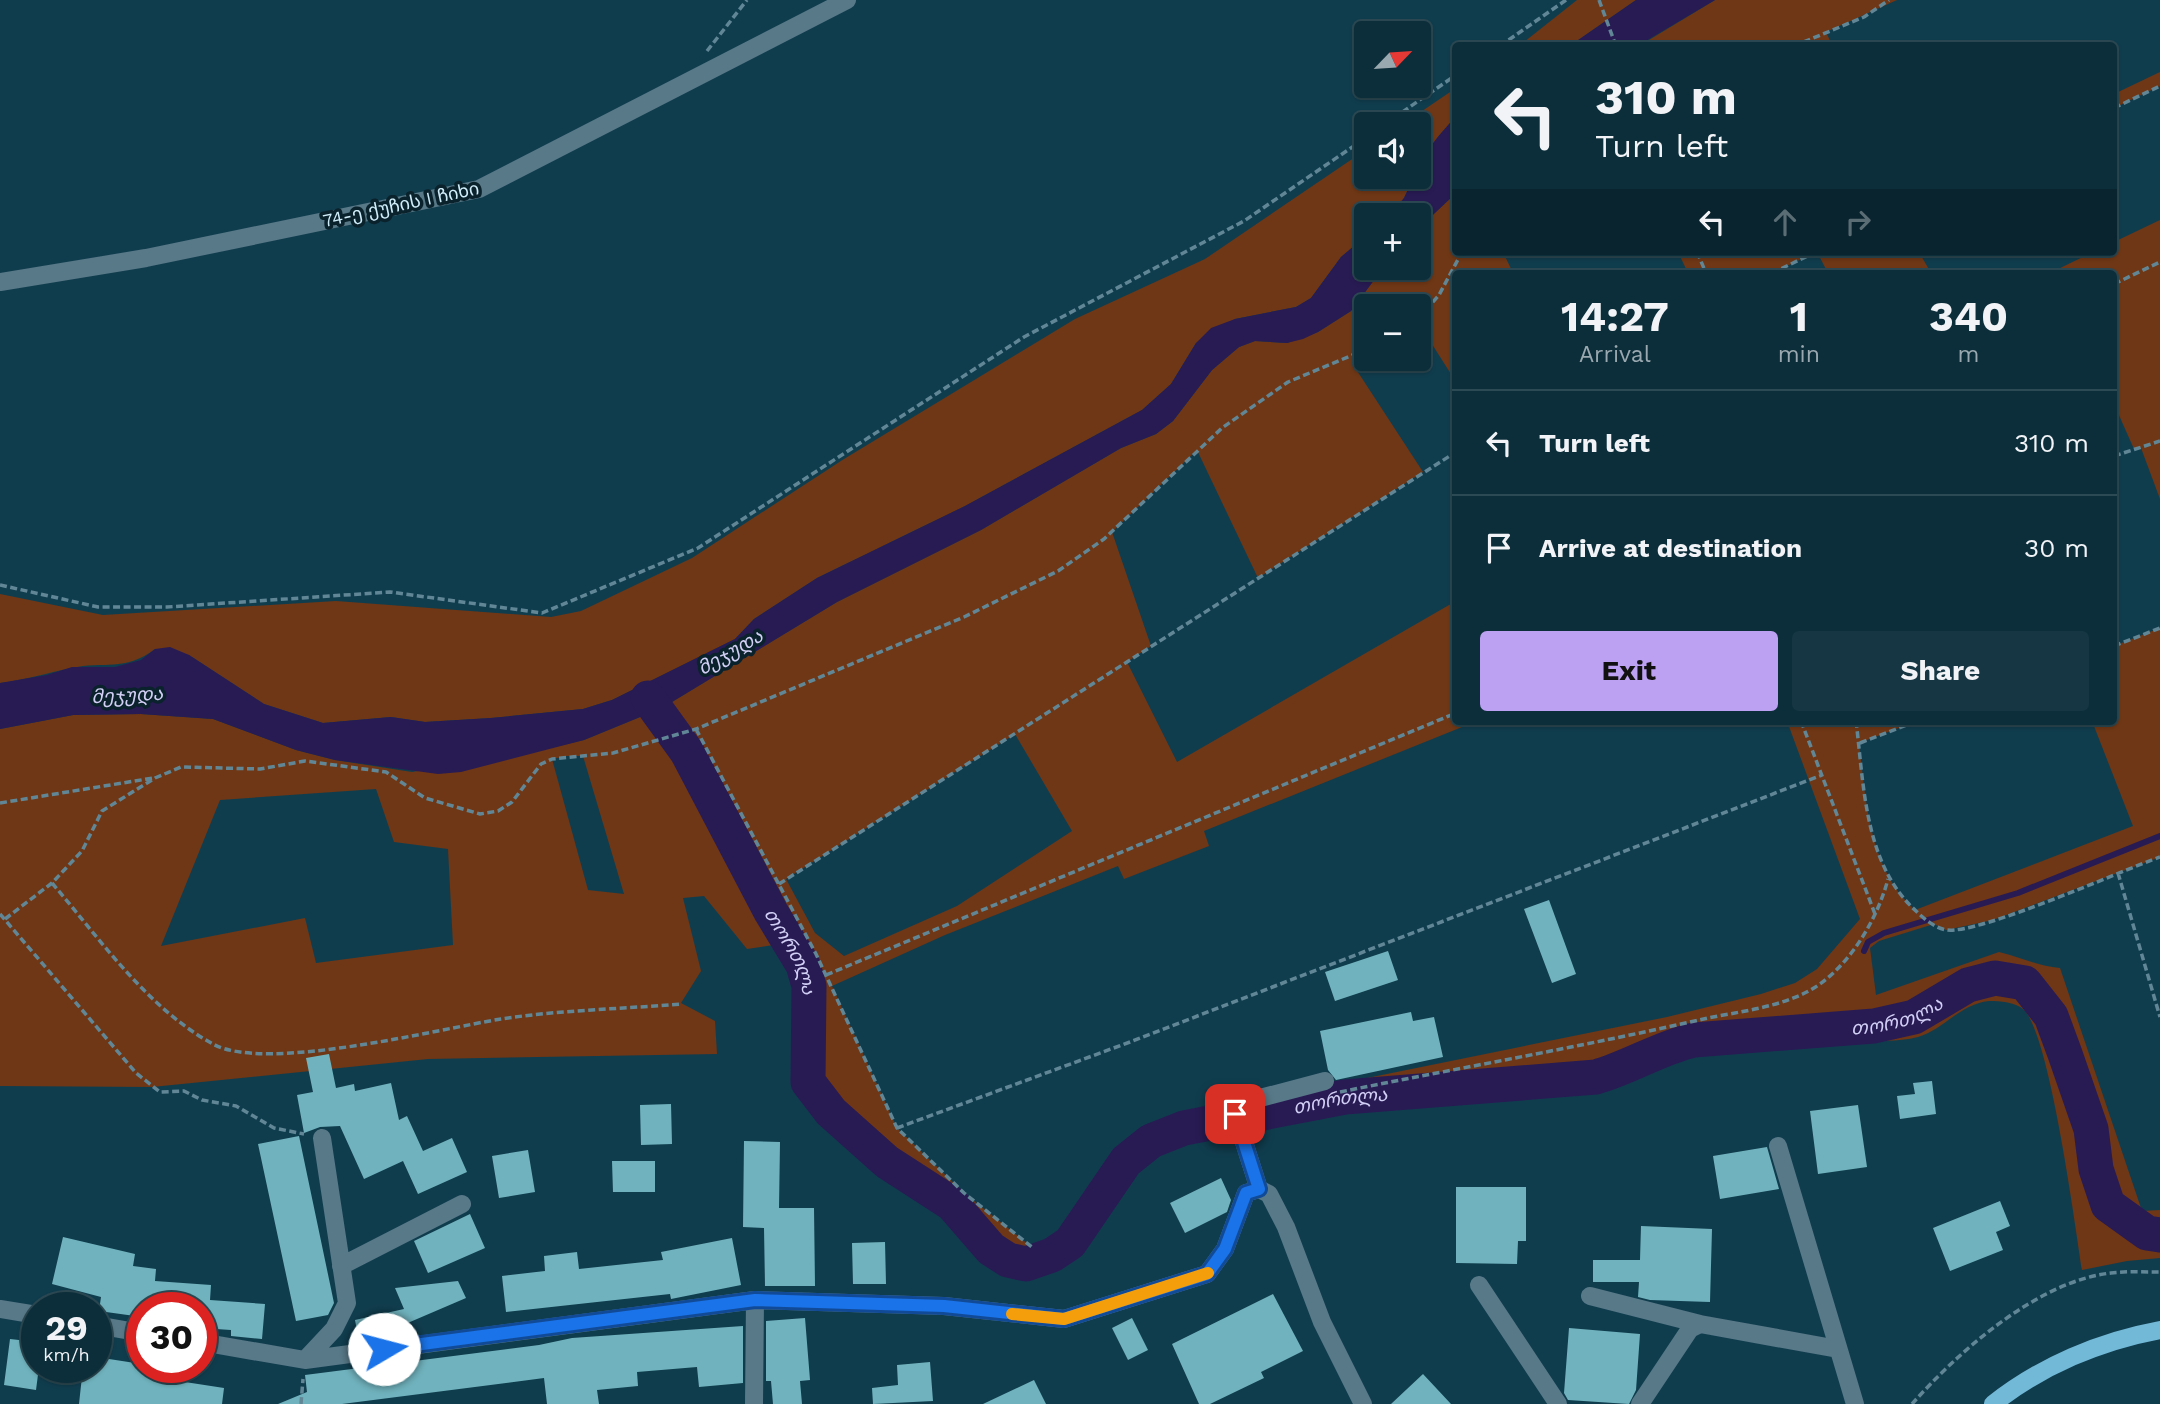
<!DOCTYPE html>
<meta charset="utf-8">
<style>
:root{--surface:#0c2e3a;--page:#153642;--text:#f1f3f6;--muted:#9aa8af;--line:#2c4a54;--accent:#bca0f2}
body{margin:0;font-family:"Work Sans","Noto Sans Georgian",sans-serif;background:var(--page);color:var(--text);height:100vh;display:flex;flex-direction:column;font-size:26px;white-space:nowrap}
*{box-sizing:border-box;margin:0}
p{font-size:23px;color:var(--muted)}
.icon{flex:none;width:38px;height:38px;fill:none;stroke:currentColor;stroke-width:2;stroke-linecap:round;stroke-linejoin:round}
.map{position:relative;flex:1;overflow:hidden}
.side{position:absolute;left:1452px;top:270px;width:665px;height:455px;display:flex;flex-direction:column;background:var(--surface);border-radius:7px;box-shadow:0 2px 5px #0004,0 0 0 2px var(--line)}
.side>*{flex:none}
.banner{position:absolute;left:1452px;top:42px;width:665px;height:214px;border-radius:7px;box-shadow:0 2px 5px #0004,0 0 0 2px var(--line);background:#0c2e3a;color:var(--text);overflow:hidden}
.needle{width:46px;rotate:65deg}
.fabs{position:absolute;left:1354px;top:21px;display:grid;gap:14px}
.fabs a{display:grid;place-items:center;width:77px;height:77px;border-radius:7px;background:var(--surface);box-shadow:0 2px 5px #0004,0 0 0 2px var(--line);font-size:35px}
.speed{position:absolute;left:21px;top:1292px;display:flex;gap:14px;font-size:35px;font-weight:700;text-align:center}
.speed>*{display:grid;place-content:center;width:91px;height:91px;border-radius:50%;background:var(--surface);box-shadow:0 2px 5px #0004,0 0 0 2px var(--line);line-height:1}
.speed small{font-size:18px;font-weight:400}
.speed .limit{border:10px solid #d22;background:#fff;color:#111}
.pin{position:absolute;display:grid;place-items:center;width:60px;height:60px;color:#fff;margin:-30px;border-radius:14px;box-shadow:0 4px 10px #0006}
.me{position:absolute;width:77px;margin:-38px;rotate:82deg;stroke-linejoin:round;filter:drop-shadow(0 0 5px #0008)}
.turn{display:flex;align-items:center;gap:24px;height:147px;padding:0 28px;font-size:32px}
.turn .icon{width:91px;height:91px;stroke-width:2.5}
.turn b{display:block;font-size:49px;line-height:60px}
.lanes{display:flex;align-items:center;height:66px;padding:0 28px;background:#0003;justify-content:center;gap:35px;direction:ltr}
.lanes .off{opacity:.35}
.eta{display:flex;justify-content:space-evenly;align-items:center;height:119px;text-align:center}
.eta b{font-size:42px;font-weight:700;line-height:49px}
.primary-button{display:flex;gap:14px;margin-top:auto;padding:14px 28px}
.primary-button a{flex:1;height:80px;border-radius:7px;background:var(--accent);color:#111;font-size:28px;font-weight:700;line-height:80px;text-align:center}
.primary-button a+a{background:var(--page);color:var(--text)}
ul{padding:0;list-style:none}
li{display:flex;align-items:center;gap:21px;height:105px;padding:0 28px;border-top:2px solid var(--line)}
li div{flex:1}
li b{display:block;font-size:26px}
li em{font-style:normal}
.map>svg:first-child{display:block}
</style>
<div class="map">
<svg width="2160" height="1404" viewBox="0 0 2160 1404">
<rect width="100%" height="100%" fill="#103d4e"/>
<path fill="#6f3715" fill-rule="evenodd" d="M 1577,0 L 1636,0 L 1571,45 L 1519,46 Z
M 1715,0 L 1897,0 L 1826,32 L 1832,45 L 1639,46 Z
M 2160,72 L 2160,86 L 2114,108 L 2114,94 Z
M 1456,88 L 1456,116 L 1437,138 L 1419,168 L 1419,124 L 1403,124 Z
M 1367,149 L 1367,177 L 1414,177 L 1404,198 L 1390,215 L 1367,215 L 1367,235 L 1341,257 L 1311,298 L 1296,307 L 1235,319 L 1196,343 L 1171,384 L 1142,410 L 965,506 L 817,578 L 754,619 L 735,639 L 612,700 L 583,709 L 491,718 L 425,722 L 391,717 L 323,723 L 264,704 L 189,655 L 155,649 C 124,672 104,661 71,668 C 47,673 25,680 0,683 L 0,594 L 103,615 L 336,601 L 551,617 L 581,611 L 692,558 L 844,459 L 1075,319 L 1205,259 Z
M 1456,193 L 1456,252 L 1503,252 L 1513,273 L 1456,273 L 1456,382 L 1423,330 L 1419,332 L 1419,306 L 1367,306 L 1367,356 L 1352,363 L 1423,472 L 1258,578 L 1197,450 L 1112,532 L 1151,646 L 1127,662 L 1177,762 L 1456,601 L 1456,721 L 1477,721 L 1204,831 L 1209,846 L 1124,879 L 1118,866 L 945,935 L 832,986 L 897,1128 L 964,1193 L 1033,1248 L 1061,1236 L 1127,1146 L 1151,1127 L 1313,1089 L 1667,1017 L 1761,994 L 1795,983 L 1817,969 L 1860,919 L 1787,721 L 1917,721 L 1859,743 C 1866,801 1869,870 1915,910 L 2133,826 L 2092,721 L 2114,721 L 2114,646 L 2160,628 L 2160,857 L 1993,920 L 1946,930 L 1934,924 L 1879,941 L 1870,948 L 1876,995 L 1999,952 C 2021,957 2037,966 2060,968 L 2142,1211 L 2160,1210 L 2160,1258 L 2127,1261 L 2082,1270 C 2075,1225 2050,1036 2024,1010 C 2016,1002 2000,1001 1989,1001 C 1960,1004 1943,1030 1918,1037 C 1896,1043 1871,1040 1848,1039 L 1844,1028 L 1694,1040 L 1666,1046 L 1629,1067 L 1596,1077 L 1345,1097 L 1184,1128 L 1151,1141 L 1126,1161 L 1070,1243 L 1052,1255 L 1026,1264 L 1008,1260 L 991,1249 L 952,1204 L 904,1176 L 831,1112 L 808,1082 L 808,1050 L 803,1050 L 792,961 L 780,944 L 747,949 L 704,896 L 683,898 L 701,971 L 681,1003 L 715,1021 L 717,1054 L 428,1059 L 152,1087 L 0,1086 L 0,729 L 73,715 L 141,714 L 213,719 L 296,750 L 335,760 L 412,772 L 537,751 L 584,740 L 662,708 L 837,602 L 981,530 L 1121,448 L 1156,434 L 1173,421 L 1212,370 L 1239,347 L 1255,341 L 1287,343 L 1318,332 L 1351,311 L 1383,268 L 1419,268 L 1419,228 ZM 1015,734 L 1072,831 L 957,906 L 844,956 L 815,933 L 786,879 ZM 567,756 L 583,756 L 624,894 L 588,890 L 552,759 ZM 376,789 L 394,842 L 448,849 L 453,945 L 316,963 L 305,918 L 161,946 L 220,800 Z
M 2160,220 L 2160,499 L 2141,448 L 2134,449 L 2114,404 L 2114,273 L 2050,273 L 2093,252 L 2114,252 L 2114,242 Z
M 1678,252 L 1816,252 L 1772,273 L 1688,273 Z
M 1817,252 L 1919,252 L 1931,273 L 1828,273 Z"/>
<path fill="#281b54" d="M 1636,0 L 1715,0 L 1639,45 L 1571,45 Z
M 1456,116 L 1456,193 L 1419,228 L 1419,215 L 1390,215 L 1404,198 L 1414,177 L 1419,177 C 1419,154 1442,133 1456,116 Z
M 1367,235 L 1367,268 L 1383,268 L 1351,311 L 1318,332 L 1303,339 L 1287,343 L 1255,341 L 1239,347 L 1212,370 L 1173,421 L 1156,434 L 1121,448 L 981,530 L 837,602 L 662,708 L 584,740 L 461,772 L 438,774 L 335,760 L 296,750 L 213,719 L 141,714 L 73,715 L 0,729 L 0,683 L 47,675 L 72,667 L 115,667 L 141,660 L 155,649 L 170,647 L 189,655 L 264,704 L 323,723 L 391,717 L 425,722 L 491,718 L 583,709 L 612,700 L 735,639 L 754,619 L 817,578 L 965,506 L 1142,410 L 1171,384 L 1196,343 L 1211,328 L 1235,319 L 1296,307 L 1311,298 L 1341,257 Z"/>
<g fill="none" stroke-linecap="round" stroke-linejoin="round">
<path stroke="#281b54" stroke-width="6" d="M 1864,951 L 1868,942 L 1884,933 L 2018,893 L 2160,836"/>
<path stroke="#281b54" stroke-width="35" id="s1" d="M 648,698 L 687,752 L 771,912 L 803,965 L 809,986 L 808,1082 L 831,1112 L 887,1162 L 952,1204 L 991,1249 L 1008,1260 L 1026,1264 L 1052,1255 L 1070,1243 L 1126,1161 L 1151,1141 L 1184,1128 L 1345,1097 L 1596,1077 C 1631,1067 1659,1048 1694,1040 L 1874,1026 L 1914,1017 L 1968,985 L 1995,978 L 2025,983 L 2051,1016 L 2065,1054 L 2091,1129 L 2096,1169 L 2108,1205 L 2147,1233 L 2160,1235"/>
</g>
<path fill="#70b3be" d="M 1549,900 L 1576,974 L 1552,983 L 1524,909 Z
M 1388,951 L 1398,980 L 1335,1001 L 1325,972 Z
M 1411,1012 L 1413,1021 L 1434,1017 L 1443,1057 L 1336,1080 L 1328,1070 L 1320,1031 Z
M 329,1054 L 336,1088 L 354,1084 L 355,1091 L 391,1083 L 399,1120 L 407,1116 L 423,1151 L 452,1138 L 467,1172 L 418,1194 L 403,1161 L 364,1179 L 340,1126 L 320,1127 L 304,1133 L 297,1095 L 313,1092 L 306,1058 Z
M 1932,1081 L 1936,1114 L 1900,1119 L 1897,1096 L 1915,1094 L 1913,1083 Z
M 671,1104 L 672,1144 L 641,1145 L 640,1105 Z
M 1858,1105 L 1867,1167 L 1818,1174 L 1810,1111 Z
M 299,1136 L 334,1303 L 328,1315 L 296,1321 L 258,1144 Z
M 744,1141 L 780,1142 L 779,1208 L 814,1208 L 815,1286 L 765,1286 L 764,1228 L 743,1227 Z
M 1767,1147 L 1779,1189 L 1720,1199 L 1713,1156 Z
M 528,1150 L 535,1192 L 499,1198 L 492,1156 Z
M 612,1161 L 655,1161 L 655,1192 L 613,1192 Z
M 1221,1178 L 1231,1200 L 1227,1212 L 1185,1233 L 1170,1203 Z
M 1456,1187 L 1526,1187 L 1526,1241 L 1518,1241 L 1517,1264 L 1456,1263 Z
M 2000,1201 L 2010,1226 L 1996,1232 L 2003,1250 L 1950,1271 L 1933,1228 Z
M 470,1214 L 485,1248 L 428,1273 L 414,1241 Z
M 1641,1226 L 1712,1229 L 1710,1302 L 1650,1300 L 1638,1297 L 1639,1282 L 1593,1282 L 1593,1260 L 1640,1260 Z
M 63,1237 L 135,1254 L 133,1266 L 156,1269 L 155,1281 L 211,1285 L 210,1300 L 265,1304 L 262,1339 L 231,1336 L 231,1330 L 201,1328 L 201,1307 L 142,1307 L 142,1317 L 99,1311 L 101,1297 L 52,1284 Z
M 732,1238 L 741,1285 L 671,1299 L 670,1294 L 506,1312 L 502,1276 L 545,1271 L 544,1256 L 577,1252 L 579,1269 L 663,1260 L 661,1252 Z
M 885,1242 L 886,1284 L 853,1284 L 852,1243 Z
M 458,1281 L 466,1298 L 403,1325 L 404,1331 L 359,1341 L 355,1320 L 404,1309 L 395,1288 Z
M 1273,1294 L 1303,1351 L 1261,1372 L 1264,1378 L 1210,1404 L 1199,1404 L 1172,1344 Z
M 805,1318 L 810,1380 L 800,1381 L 802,1404 L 773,1404 L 771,1381 L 766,1381 L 766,1321 Z
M 1132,1318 L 1148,1350 L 1128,1360 L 1112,1328 Z
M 743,1326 L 743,1383 L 699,1387 L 697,1367 L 637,1372 L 638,1386 L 597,1390 L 599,1404 L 547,1404 L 544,1378 L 342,1404 L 278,1404 L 307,1392 L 305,1375 L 539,1345 L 572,1338 Z
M 1569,1328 L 1640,1334 L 1636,1390 L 1629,1404 L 1568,1400 L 1564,1393 Z
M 10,1339 L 37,1342 L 37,1367 L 39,1367 L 36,1390 L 4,1385 Z
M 96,1357 L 187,1371 L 185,1382 L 224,1388 L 222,1404 L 79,1404 L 83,1367 L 96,1367 Z
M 930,1362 L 933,1401 L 873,1404 L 872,1388 L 898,1385 L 897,1365 Z
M 1423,1374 L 1451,1404 L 1391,1404 Z
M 1034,1380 L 1046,1404 L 983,1404 Z"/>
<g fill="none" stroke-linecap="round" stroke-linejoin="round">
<path stroke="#618796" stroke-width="3.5" stroke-dasharray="7 3.5" stroke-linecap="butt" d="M 1599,0 L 1616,46
M 1500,46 L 1566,0
M 1794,46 L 1864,17 L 1889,0
M 707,51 L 747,0
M 2114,108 L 2160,86
M 1385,124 L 1456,75
M 1697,252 L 1706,273
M 1772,273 L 1816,252
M 2114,284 L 2160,262
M 1419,318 L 1439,295 L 1462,252
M 2114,456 L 2160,441
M 0,585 L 98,607 L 167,607 L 390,592 L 542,613 L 698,548 L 1024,337 L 1244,221 L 1367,137
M 2114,646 L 2160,628
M 1801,721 L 1875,914
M 1856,721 C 1864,785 1864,864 1916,911 C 1923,918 1936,929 1947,930 C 1980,934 2120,871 2160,857
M 696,729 L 816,954 L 897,1128 L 964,1193 L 1033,1248
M 1860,743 L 1917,721
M 0,803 L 153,778
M 2118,873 L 2160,1017
M 52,883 C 100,939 147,1008 213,1044 C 265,1073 438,1029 501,1019 C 560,1010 621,1009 681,1004
M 779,884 L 1456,452
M 0,914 L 136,1073 L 160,1092 L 184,1091 L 202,1100 L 236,1106 L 274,1128 L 304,1134
M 5,919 L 52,883 L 82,851 L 102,811 L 155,778 L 181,767 L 260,769 L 305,761 L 386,772 L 425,798 L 480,814 L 498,811 L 512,802 L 541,764 L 552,759 L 613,753 L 696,729 L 964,617 L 1058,571 L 1104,539 L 1222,428 L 1288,382 L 1367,349
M 826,975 L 1456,713
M 1340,1092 C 1459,1068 1580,1047 1699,1020 C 1738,1011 1786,1008 1820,984 C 1853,960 1878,917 1888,879
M 897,1128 L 1130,1042 L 1822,775
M 301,1404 L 303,1379
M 1912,1404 C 1959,1351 2038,1281 2111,1273 C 2127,1271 2144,1272 2160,1272"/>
<path stroke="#587988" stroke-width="18" d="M 0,282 L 146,258 L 479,189 L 847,0
M 1778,1146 L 1855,1404
M 1259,1189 L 1235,1114 L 1245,1102 L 1325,1081
M 341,1266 L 462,1204
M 1479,1285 L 1558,1404
M 1590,1296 L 1700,1324
M 0,1309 L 37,1315
M 96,1325 L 142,1333
M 201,1342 L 305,1360 L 755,1300 L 944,1306 L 1064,1319 L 1207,1274 L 1225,1249 L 1246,1193 L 1259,1189 L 1269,1194 L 1286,1227 L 1322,1322 L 1363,1404
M 305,1360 L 334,1329 L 347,1303 L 322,1138
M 754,1404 L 755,1300
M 1640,1404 L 1690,1329 L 1700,1324 L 1838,1349"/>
<path stroke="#72b9d8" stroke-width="18" d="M 1993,1404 C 2041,1366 2100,1341 2160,1330"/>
</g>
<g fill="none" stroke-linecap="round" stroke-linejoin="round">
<defs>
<path id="route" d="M 384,1349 L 755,1300 L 944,1306 L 1064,1319 L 1207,1274 L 1225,1249 L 1246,1193 L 1259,1189 L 1235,1114"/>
</defs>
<use href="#route" stroke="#114b97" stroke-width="18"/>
<use href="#route" stroke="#1a73e8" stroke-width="12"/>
<path stroke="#f59e0b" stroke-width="12" d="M 1012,1314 L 1064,1319 L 1208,1273"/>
</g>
<g text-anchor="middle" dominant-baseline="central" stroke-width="7" stroke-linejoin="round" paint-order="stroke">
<g font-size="18" fill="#d0edfa" stroke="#0a222c">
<text transform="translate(401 204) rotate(-12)">74-ე ქუჩის I ჩიხი</text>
</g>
<g font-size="19" font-style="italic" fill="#d2cff5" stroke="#0a222c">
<text transform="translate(730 652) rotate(-30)">მეჯუდა</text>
<text transform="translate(127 695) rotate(-3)">მეჯუდა</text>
<text stroke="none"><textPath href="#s1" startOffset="292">თორთლა</textPath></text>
<text stroke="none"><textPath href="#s1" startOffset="1657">თორთლა</textPath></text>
<text stroke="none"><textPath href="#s1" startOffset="1090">თორთლა</textPath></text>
</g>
</g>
</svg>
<div class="fabs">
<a><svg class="needle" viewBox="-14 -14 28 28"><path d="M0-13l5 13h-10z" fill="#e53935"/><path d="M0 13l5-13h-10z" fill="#9aa8af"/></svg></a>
<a><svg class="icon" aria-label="sound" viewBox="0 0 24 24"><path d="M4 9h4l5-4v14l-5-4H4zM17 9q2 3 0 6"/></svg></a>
<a>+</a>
<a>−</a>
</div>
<div class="speed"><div>29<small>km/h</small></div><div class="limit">30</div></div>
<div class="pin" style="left:1235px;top:1114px;background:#d93025"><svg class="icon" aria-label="arrive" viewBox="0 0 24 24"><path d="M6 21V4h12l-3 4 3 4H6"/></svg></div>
<svg class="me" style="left:384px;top:1349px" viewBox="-20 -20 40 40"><circle r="19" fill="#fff"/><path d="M0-13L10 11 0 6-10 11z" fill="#1a73e8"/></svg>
<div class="banner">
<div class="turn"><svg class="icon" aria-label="left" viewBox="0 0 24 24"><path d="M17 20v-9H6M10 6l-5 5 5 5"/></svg><div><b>310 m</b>Turn left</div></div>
<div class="lanes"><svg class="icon" aria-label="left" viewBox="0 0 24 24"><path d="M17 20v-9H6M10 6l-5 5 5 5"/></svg><svg class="icon off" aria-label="ahead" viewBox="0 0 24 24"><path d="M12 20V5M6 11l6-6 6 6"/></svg><svg class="icon off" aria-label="right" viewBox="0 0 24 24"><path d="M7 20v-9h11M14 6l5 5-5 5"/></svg></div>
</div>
<section class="side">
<div class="eta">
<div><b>14:27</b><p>Arrival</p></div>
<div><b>1</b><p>min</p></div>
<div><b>340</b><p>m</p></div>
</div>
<ul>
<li><svg class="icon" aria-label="left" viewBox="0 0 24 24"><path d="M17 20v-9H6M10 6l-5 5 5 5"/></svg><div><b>Turn left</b></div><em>310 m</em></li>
<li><svg class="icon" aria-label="arrive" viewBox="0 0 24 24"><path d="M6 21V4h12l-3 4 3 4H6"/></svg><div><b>Arrive at destination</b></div><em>30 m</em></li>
</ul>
<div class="primary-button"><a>Exit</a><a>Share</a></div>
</section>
</div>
